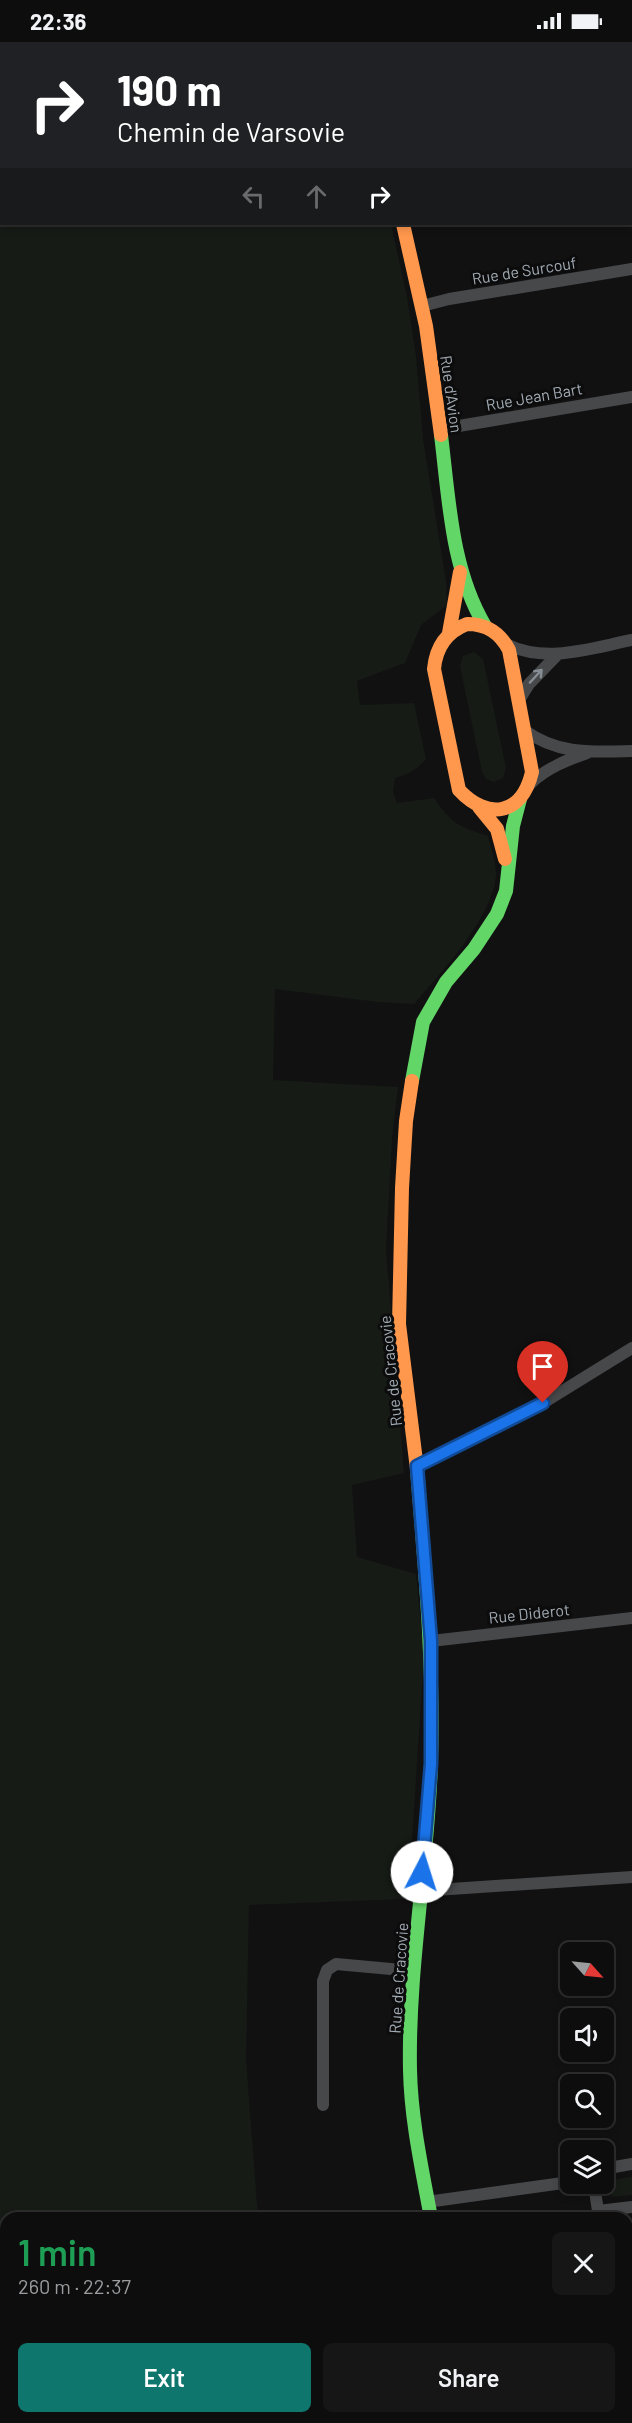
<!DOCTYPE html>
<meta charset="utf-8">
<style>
:root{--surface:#0d0d0e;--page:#161617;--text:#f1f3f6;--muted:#9a9c9e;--line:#2d2d2e;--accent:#0f766e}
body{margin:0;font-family:Barlow,sans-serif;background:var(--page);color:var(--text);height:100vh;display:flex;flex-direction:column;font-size:22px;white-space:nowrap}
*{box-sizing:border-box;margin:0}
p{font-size:20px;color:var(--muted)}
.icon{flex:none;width:33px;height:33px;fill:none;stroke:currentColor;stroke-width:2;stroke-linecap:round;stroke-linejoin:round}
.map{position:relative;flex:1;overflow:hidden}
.sheet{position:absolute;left:0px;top:2170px;width:633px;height:212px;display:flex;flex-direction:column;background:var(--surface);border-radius:18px 18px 0 0;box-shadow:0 3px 9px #0003,0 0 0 2px var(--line)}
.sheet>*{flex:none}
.top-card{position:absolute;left:0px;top:0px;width:633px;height:183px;box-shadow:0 3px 9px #0003,0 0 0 2px var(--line);background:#202124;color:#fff;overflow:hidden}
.needle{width:39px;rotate:117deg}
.fabs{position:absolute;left:560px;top:1900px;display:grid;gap:12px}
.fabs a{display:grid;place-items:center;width:54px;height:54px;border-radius:9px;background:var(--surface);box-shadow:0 3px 9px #0003,0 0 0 2px var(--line);font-size:30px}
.pin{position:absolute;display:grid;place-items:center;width:51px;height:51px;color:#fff;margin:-62px -26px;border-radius:50% 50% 50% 0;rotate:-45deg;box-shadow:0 0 6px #0007}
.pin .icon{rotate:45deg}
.me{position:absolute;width:66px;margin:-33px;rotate:5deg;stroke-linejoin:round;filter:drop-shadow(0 0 4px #0008)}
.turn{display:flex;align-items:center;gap:21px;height:126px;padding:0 18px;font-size:27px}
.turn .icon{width:78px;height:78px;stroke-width:2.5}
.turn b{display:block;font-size:42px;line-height:51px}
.lanes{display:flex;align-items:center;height:57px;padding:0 18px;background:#0003;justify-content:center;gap:30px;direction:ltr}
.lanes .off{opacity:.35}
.round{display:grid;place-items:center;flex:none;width:63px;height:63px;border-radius:9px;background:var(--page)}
.headline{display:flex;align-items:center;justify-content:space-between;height:102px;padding:0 18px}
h1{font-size:36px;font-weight:600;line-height:45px;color:#1e9e55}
.cta{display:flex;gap:12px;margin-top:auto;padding:12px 18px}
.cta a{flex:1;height:69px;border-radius:9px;background:var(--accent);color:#fff;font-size:24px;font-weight:600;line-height:69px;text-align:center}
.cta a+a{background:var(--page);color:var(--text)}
.status{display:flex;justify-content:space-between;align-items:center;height:42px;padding:0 30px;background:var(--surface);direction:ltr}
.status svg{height:16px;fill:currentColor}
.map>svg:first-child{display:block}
</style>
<div class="status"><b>22:36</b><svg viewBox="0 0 49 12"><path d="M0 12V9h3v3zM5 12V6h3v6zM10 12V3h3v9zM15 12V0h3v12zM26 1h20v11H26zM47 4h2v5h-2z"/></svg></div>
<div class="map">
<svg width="632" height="2381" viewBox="0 0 632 2381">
<rect width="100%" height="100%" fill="#111112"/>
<path fill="#161b16" d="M 0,143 L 2,182 L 391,182 L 407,255 L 416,314 L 423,397 L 446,539 L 447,563 L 421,583 L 405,621 L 357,639 L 360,663 L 414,661 L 426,717 C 417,728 408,732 395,736 L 393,750 L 397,761 L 434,756 C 451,781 459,785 488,794 C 491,807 497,822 496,835 C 491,877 441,931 414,962 L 378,960 L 275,947 L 273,1038 L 398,1045 L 392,1096 L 386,1207 L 404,1431 L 352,1443 L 357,1515 L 416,1532 L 424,1614 L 411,1813 L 405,1857 L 249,1863 L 246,2017 L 258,2176 L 6,2176 L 6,2376 L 173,2376 L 172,2381 L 0,2381 Z
M 474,610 L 483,617 L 506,726 L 503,736 L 494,740 L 486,737 L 482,730 L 460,624 L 463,614 Z
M 632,2135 L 632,2153 L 612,2155 L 610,2138 Z"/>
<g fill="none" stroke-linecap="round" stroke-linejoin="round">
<path stroke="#46484a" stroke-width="12" d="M 422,264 L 449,257 L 632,227
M 441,387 L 632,355
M 506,602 C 546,622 591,606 632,598
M 519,658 L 529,642 L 557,613
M 524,688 C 558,713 592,710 632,709
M 531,741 C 547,726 567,718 587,711
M 417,1424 L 543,1361 L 632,1306
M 431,1599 L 632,1576
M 421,1849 L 632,1835
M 323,2063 L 323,1939 L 327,1928 L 336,1922 L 413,1929
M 603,2127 L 632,2122
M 594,2142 L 599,2176
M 427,2160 L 570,2140
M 598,2169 L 632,2165
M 627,2303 L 632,2305"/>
<path stroke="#63d668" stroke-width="14" d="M 441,393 C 449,457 451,527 485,584
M 412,1039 L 423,980 L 446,940 L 474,907 L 497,872 L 506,849 L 513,784 L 520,757
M 417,1427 C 425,1525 434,1622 431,1721 C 428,1823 408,1925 410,2028 C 411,2078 422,2127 431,2176"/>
<path stroke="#ff974d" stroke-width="14" d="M 360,0 L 361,2
M 403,182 L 426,284 L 441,393
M 467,582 C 487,582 500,591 509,608 L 532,730 C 522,773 488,779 459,748 L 434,627 C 436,605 446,590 467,582 Z
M 449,591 L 460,530
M 479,765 L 497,787 L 505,817
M 412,1039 L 406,1079 L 402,1146 L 399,1282 L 417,1427
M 472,2376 L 473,2381"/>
</g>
<defs><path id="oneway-shaft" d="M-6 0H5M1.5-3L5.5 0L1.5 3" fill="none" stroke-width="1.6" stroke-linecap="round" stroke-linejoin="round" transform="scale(1.5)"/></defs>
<use stroke="#868d94" href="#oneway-shaft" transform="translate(536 634) rotate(-47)"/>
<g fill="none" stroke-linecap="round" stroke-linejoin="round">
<defs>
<path id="route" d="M 422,1830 L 431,1722 L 431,1599 L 417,1424 L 543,1361"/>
</defs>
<use href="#route" stroke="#114b97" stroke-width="15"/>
<use href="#route" stroke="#1a73e8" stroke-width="10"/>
</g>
<g text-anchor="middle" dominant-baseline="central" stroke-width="6" stroke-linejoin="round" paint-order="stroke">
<g font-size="16" fill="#a2abb3" stroke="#0c0c0d">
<text transform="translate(524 228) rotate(-9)">Rue de Surcouf</text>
<text transform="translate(452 352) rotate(82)">Rue d'Avion</text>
<text transform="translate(534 354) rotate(-10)">Rue Jean Bart</text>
<text transform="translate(390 1329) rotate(-96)">Rue de Cracovie</text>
<text transform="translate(529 1571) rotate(-6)">Rue Diderot</text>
<text transform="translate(398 1936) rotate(-86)">Rue de Cracovie</text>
</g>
</g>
</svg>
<div class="fabs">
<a><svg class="needle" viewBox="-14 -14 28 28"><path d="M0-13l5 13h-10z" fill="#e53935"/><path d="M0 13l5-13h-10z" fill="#9a9c9e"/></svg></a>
<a><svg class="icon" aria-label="sound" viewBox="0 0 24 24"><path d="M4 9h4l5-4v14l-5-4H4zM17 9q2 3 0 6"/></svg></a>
<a><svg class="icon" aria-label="search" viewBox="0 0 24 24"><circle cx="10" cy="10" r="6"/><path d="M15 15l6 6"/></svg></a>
<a><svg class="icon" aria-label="layers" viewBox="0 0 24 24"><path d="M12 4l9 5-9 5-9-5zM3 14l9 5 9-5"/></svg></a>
</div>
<div class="pin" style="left:543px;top:1361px;background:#d93025"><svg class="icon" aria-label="arrive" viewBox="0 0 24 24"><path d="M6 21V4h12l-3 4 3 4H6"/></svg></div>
<svg class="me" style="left:422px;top:1830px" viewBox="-20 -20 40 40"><circle r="19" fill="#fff"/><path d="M0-13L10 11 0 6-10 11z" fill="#1a73e8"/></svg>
<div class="top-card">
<div class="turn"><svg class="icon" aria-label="right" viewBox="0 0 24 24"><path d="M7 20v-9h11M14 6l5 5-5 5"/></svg><div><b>190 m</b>Chemin de Varsovie</div></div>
<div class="lanes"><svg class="icon off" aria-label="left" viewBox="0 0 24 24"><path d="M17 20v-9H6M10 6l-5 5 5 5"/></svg><svg class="icon off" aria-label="ahead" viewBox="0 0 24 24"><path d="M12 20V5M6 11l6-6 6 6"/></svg><svg class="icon" aria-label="right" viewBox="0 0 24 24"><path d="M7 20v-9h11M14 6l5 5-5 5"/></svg></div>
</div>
<section class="sheet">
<div class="headline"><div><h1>1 min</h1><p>260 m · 22:37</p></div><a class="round"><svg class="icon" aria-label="close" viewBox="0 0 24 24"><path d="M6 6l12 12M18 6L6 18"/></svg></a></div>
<div class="cta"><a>Exit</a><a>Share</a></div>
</section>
</div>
